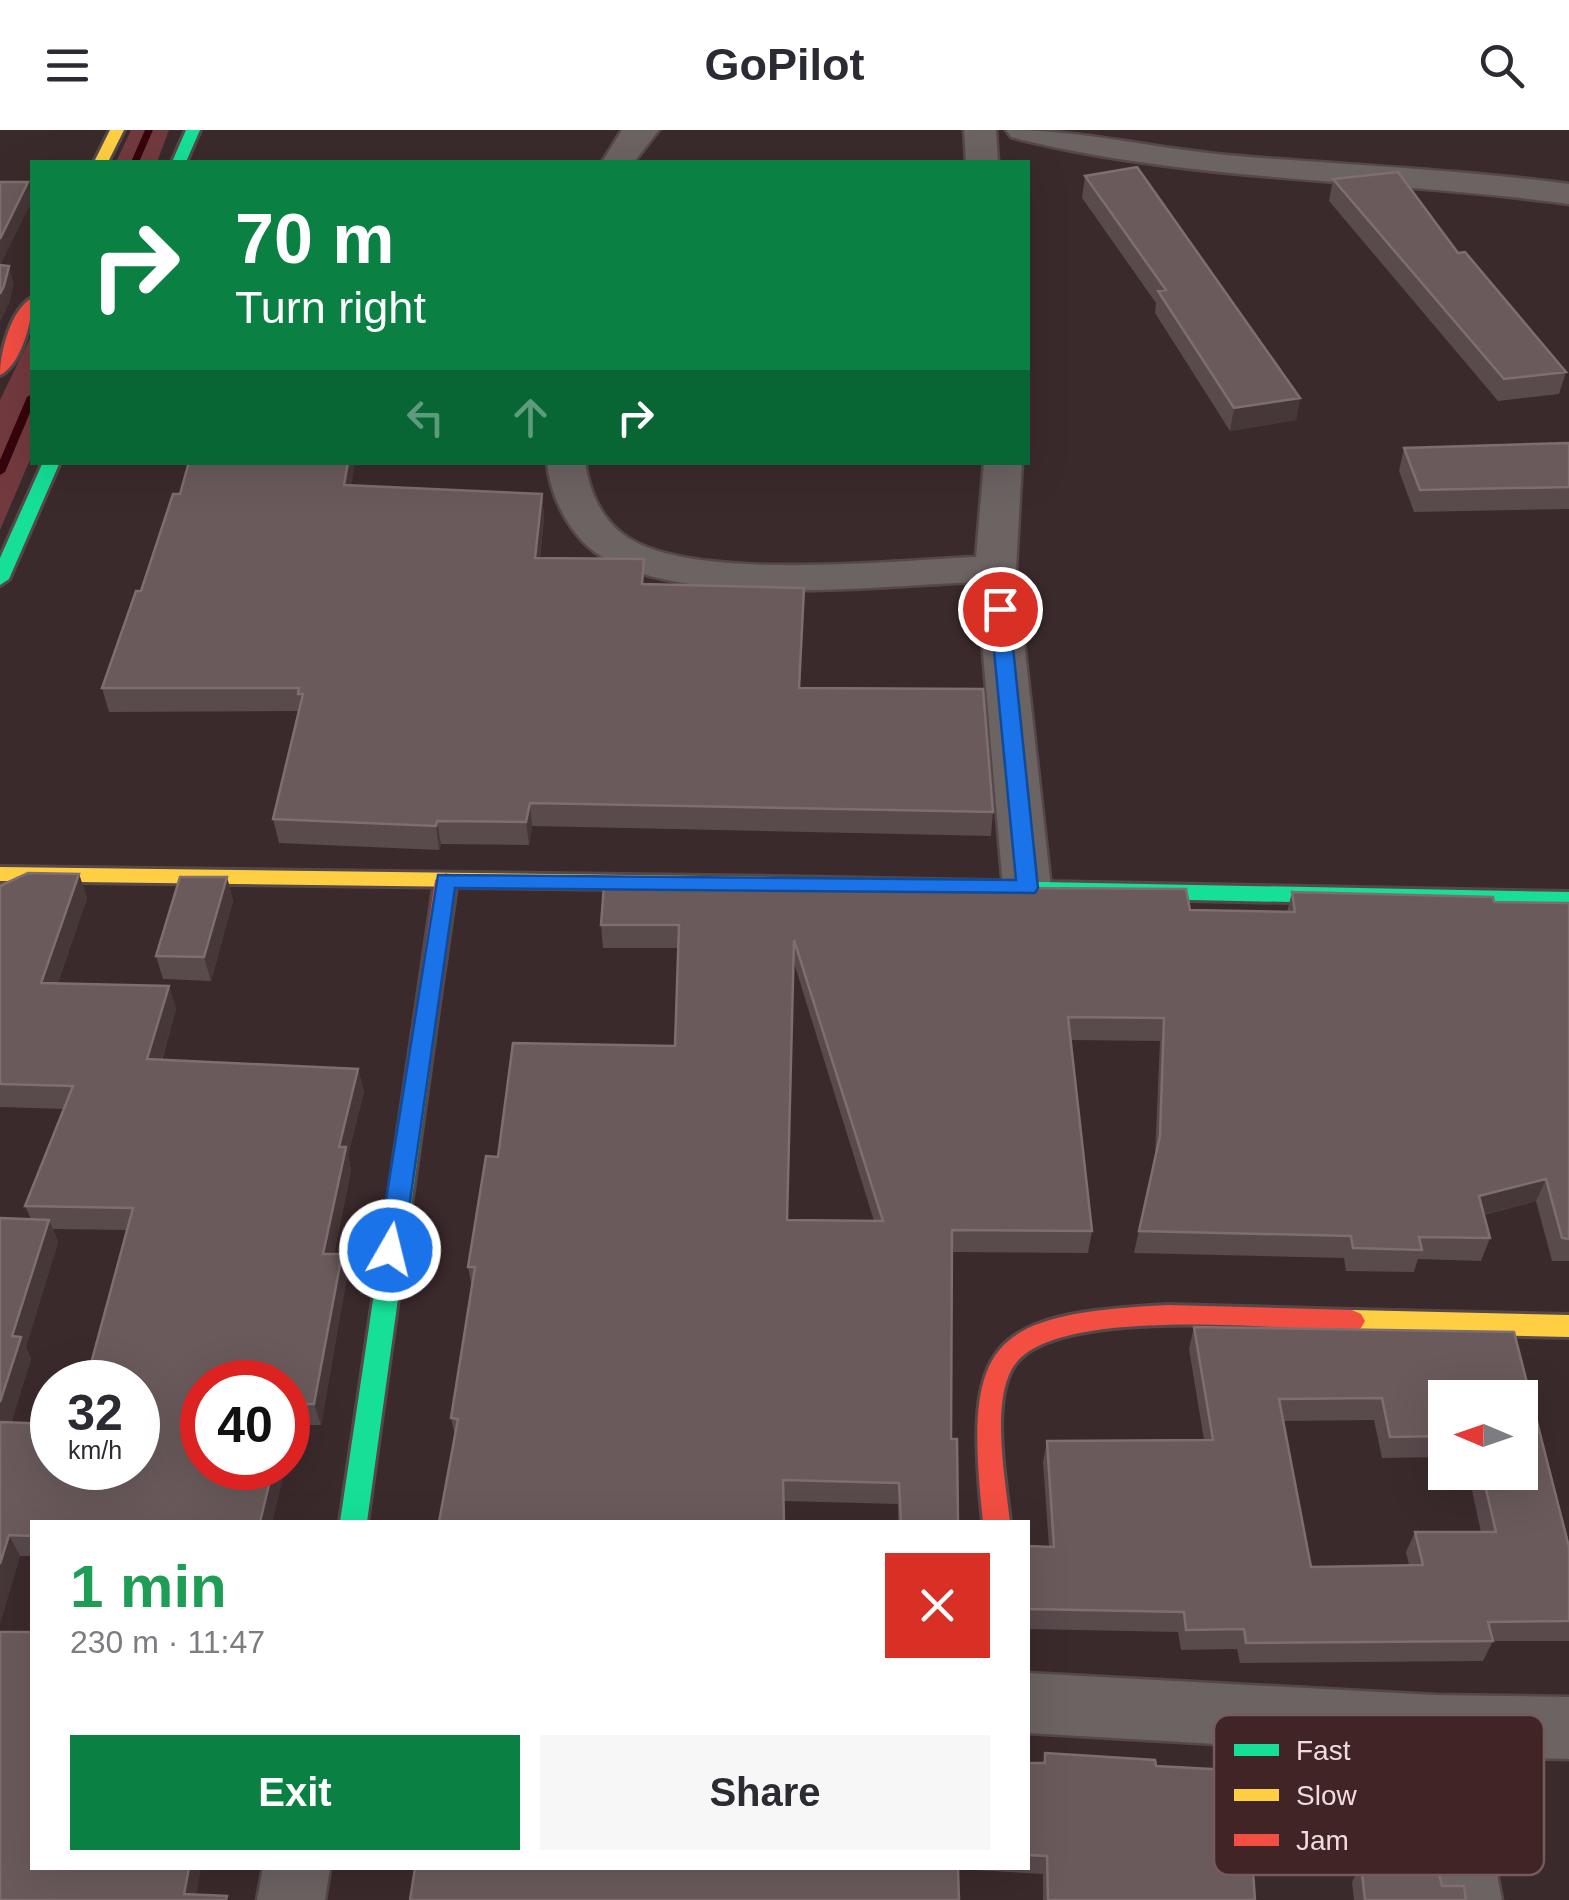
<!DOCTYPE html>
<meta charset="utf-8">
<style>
:root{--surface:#fff;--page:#f7f7f7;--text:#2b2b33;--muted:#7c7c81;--accent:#0b8043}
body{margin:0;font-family:Arial,sans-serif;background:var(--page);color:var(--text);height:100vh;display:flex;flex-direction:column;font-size:38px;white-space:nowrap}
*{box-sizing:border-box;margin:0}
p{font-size:32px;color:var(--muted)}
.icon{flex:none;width:55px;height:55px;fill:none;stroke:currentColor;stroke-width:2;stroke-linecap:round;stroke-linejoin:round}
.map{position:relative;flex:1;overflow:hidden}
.panel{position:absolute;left:30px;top:1390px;width:1000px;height:350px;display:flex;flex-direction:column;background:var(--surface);border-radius:0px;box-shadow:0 10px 40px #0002}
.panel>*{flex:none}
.top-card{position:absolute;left:30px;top:30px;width:1000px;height:305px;border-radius:0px;box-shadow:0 10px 40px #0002;background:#0b8043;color:#fff;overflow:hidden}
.needle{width:65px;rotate:272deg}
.controls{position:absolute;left:1428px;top:1250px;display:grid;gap:20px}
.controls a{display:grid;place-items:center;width:110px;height:110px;border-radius:0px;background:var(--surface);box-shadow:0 10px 40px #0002;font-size:50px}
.speed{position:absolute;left:30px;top:1230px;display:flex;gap:20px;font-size:50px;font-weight:700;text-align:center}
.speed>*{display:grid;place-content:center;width:130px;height:130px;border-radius:50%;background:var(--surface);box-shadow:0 10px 40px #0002;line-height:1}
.speed small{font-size:25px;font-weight:400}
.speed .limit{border:15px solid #d22;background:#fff;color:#111}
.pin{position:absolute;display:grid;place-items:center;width:85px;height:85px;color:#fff;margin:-42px;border:5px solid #fff;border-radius:50%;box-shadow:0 2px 10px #0007}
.me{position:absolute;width:110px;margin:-55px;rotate:8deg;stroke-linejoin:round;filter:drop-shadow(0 0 8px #0008)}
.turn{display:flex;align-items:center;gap:35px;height:210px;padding:0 40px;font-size:45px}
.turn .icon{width:130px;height:130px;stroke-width:2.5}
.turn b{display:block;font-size:70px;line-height:85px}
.lanes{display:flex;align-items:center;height:95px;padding:0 40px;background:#0003;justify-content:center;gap:50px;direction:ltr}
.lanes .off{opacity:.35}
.round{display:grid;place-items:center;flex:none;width:105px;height:105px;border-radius:0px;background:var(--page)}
.headline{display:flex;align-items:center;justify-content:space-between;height:170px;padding:0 40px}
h1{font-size:60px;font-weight:800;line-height:75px;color:#1e9e55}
.action{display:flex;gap:20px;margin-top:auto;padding:20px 40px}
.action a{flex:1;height:115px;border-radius:0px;background:var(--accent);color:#fff;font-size:40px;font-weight:800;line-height:115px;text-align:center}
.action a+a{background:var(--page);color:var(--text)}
header{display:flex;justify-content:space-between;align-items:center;height:130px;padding:0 40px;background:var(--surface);font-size:45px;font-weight:800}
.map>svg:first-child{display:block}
</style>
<header><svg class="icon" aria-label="menu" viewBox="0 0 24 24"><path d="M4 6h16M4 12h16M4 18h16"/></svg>GoPilot<svg class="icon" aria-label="search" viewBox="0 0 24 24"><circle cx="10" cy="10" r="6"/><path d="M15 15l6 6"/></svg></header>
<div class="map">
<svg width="1569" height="1770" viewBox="0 0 1569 1770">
<rect width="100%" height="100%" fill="#3b2a2c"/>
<path fill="#723a3e" d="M 131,0 L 169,0 L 157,32 L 116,32 Z
M 32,204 L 32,325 L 0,400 L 0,270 Z"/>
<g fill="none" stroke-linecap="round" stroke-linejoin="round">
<path fill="#36040c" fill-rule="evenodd" d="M 145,0 L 153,0 L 139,32 L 131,32 Z
M 32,264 L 32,278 L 5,342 L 0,345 L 0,330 L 27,267 Z"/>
<defs>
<path id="street" d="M 622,0 L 659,0 L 634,32 L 602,32 Z
M 964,0 L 996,0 L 998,32 L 966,32 Z
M 1006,0 C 1080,0 1152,18 1226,25 C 1340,35 1455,39 1569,54 L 1569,74 C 1386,49 1202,53 1022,10 L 1011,7 Z
M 547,332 L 585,332 C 589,361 601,388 624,405 C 688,453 896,430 976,427 L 984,332 L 1022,332 L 1016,439 L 1051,758 L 1044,770 L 1027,775 L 1010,770 L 1003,758 L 977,452 C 875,456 694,478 604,428 C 572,410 550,368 547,332 Z
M 1028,1543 L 1435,1565 L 1569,1567 L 1569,1629 L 1474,1627 L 1502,1770 L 1434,1770 L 1408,1625 L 1028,1603 Z
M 263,1738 L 330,1738 L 325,1770 L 257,1770 Z"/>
<path id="fast" d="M 186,0 L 200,0 L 186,32 L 172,32 Z
M 43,332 L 60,332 L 9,449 L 0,455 L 0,428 Z
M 777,747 L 1569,762 L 1569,778 L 777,761 L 766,754 Z
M 428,866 L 439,874 L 367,1392 L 340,1392 L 417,874 Z"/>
<path id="slow" d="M 110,0 L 124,0 L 108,32 L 94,32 Z
M 0,737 L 777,747 L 788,754 L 777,761 L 0,751 Z
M 1352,1180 L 1569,1185 L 1569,1207 L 1352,1202 L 1343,1198 L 1339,1191 L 1343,1184 Z"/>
<path id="jam" d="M 32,168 C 33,190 21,235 0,245 C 0,222 11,179 32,168 Z
M 446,743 L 457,750 L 439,874 L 428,882 L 417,874 L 435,750 Z
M 1168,1175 L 1352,1180 L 1361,1184 L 1365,1191 L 1361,1198 L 1352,1202 C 1282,1198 1060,1176 1016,1233 C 989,1267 1006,1352 1010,1392 L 983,1392 C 964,1212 985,1184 1168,1175 Z"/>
</defs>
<use href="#street" stroke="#564849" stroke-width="5"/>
<use href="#fast" stroke="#564849" stroke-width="6"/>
<use href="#slow" stroke="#564849" stroke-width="6"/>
<use href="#jam" stroke="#564849" stroke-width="6"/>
<use href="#street" fill="#6c6363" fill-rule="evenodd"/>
<use href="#fast" fill="#16e098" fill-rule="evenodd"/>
<use href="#slow" fill="#ffcf43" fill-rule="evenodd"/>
<use href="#jam" fill="#f24e42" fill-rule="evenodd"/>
</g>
<path fill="#594a4c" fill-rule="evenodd" d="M 1085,46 L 1300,268 L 1296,290 L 1230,301 L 1155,183 L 1156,173 L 1082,68 Z
M 1333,49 L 1458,123 L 1566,242 L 1559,264 L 1498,271 L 1329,71 Z
M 1569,313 L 1569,379 L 1414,382 L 1399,341 L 1404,318 Z
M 189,332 L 355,332 L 351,355 L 542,364 L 544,387 L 540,428 L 645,454 L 804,458 L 800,558 L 993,682 L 991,706 L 532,696 L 529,715 L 441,714 L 439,720 L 279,713 L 273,689 L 299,581 L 109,582 L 102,558 L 180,364 Z
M 28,743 L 79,744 L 87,768 L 58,853 L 169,856 L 176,879 L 162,930 L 358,939 L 364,962 L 348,1025 L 351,1040 L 334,1124 L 342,1124 L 347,1146 L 321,1295 L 294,1295 L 288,1325 L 288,1252 L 202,1252 L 202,1338 L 285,1338 L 272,1392 L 32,1392 L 32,1426 L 20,1426 L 0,1493 L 0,1088 L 31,1089 L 25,1076 L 64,979 L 0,977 L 0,756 ZM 53,1099 L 127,1100 L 86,1252 L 138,1252 L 138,1338 L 52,1338 L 52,1294 L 11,1293 L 31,1229 L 26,1217 L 58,1112 Z
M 227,747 L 233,771 L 211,851 L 163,849 L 156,826 Z
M 1292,762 L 1494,772 L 1569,773 L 1569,1131 L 1552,1131 L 1536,1071 L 1484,1085 L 1490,1108 L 1481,1131 L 1418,1129 L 1414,1142 L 1346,1141 L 1344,1128 L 1134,1123 L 1155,1026 L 1160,911 L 1071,910 L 1092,1101 L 1088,1123 L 952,1122 L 951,1309 L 958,1392 L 898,1392 L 898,1374 L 784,1371 L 455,1306 L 451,1288 L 472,1158 L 468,1137 L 498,1027 L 675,916 L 679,818 L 603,818 L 601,795 L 1190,780 L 1287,782 ZM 794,833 L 874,1091 L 787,1090 Z
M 1194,1197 L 1514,1202 L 1569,1417 L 1569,1511 L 1493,1511 L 1483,1531 L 1240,1533 L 1237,1519 L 1181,1520 L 1178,1502 L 1028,1499 L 1028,1416 L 1049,1417 L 1043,1332 L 1047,1311 L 1204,1310 L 1189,1219 ZM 1445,1268 L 1520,1342 L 1468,1342 L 1481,1402 L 1415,1402 L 1406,1422 L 1409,1435 L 1311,1437 L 1283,1291 L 1374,1290 L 1382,1328 L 1445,1327 Z
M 1045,1623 L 1156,1636 L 1308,1701 L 1300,1719 L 1251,1716 L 1255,1770 L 1043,1770 L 1043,1744 L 958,1739 L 415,1738 L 1028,1738 L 1028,1633 L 1043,1633 Z
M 1361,1734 L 1442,1756 L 1466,1770 L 1354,1770 L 1352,1752 Z"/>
<path fill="#463739" d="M 28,52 L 32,71 L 0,136 L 0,109 Z
M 9,136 L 14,154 L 9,174 L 0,192 L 0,164 Z
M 1300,268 L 1296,290 L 1230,301 L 1234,278 Z
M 348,332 L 355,332 L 348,378 L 344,355 Z
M 542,364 L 544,387 L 537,451 L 535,428 Z
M 530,673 L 532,696 L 529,715 L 526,692 Z
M 437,691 L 441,714 L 439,720 L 436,696 Z
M 79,744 L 87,768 L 50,876 L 41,853 Z
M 227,747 L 233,771 L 211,851 L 204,827 Z
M 169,856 L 176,879 L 155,952 L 147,929 Z
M 358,939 L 364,962 L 348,1025 L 351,1040 L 329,1146 L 323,1124 L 339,1017 Z
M 1546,1049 L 1536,1071 L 1470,1088 L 1479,1066 Z
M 49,1090 L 58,1112 L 26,1217 L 31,1229 L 4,1314 L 0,1305 L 0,1272 L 12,1206 Z
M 342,1124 L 347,1146 L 321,1295 L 314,1274 Z
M 288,1273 L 294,1295 L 288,1325 Z
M 273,1338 L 285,1338 L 272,1392 L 260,1392 Z
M 9,1405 L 20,1426 L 0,1493 L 0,1434 Z
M 189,1738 L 201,1738 L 196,1770 L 184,1764 Z"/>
<path fill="#6a5a5b" stroke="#7f6e70" stroke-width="2.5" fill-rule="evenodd" d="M 1137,37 L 1300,268 L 1234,278 L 1158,161 L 1166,160 L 1085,46 Z
M 1398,42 L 1458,123 L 1465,122 L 1566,242 L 1504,249 L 1333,49 Z
M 0,52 L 28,52 L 0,109 Z
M 0,135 L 9,136 L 4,156 L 0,164 Z
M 1569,313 L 1569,357 L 1420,360 L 1404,318 Z
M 189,332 L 348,332 L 344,355 L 542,364 L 535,428 L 644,429 L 642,454 L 804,458 L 799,558 L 983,559 L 993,682 L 530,673 L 526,692 L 437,691 L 436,696 L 273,689 L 303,564 L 298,564 L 299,558 L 102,558 L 136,461 L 141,461 L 173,364 L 180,364 Z
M 28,743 L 79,744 L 41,853 L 169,856 L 147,929 L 358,939 L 339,1017 L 346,1017 L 323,1124 L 342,1124 L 314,1274 L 288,1274 L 288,1252 L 202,1252 L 202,1338 L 273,1338 L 260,1392 L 32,1392 L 32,1406 L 9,1405 L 0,1434 L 0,1292 L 52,1294 L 52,1338 L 138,1338 L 138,1252 L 86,1252 L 133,1078 L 25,1076 L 73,956 L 0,954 L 0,756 Z
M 180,747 L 227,747 L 204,827 L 156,826 Z
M 604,756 L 1186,759 L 1190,780 L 1295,782 L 1292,762 L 1493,767 L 1494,772 L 1569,773 L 1569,1109 L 1562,1108 L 1546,1049 L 1479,1066 L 1490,1108 L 1419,1107 L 1422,1120 L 1353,1118 L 1351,1106 L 1139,1101 L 1160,1006 L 1164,888 L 1068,887 L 1092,1101 L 952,1100 L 951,1309 L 957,1309 L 958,1392 L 901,1392 L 899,1353 L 783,1350 L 784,1392 L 439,1392 L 458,1289 L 451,1288 L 475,1137 L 468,1137 L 486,1026 L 498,1027 L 513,913 L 675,916 L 679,795 L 601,795 ZM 794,810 L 883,1091 L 787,1090 Z
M 0,1088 L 49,1090 L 12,1206 L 21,1207 L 0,1272 Z
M 1194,1197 L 1514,1202 L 1569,1417 L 1569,1491 L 1488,1492 L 1493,1511 L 1246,1513 L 1244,1499 L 1186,1500 L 1184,1482 L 1028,1479 L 1028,1416 L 1054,1417 L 1047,1311 L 1213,1310 ZM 1382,1268 L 1390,1307 L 1445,1306 L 1445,1268 L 1520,1268 L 1520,1342 L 1482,1342 L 1496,1402 L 1415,1402 L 1423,1435 L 1311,1437 L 1279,1269 Z
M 0,1502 L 32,1502 L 32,1738 L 189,1738 L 184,1764 L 227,1766 L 226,1770 L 0,1770 Z
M 1045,1623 L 1155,1630 L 1156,1636 L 1302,1644 L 1308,1701 L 1250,1698 L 1255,1770 L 1048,1770 L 1047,1726 L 1028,1725 L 1028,1633 L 1045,1633 Z
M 1361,1734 L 1438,1740 L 1442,1756 L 1464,1756 L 1466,1770 L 1365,1770 Z
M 415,1738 L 958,1738 L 959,1770 L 410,1770 Z"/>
<path fill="#1a73e8" stroke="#114b97" stroke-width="2.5" d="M 1000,473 L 1009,479 L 1038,758 L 1035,763 L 455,758 L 403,1120 L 399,1127 L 381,1127 L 378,1120 L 438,745 L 1016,750 L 990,479 Z"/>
<rect x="1214" y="1585" width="330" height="160" rx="15" fill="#412426" stroke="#765b5d" stroke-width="2.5"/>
<rect x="1234" y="1614" width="45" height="12" fill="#16e098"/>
<rect x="1234" y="1659" width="45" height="12" fill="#ffcf43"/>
<rect x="1234" y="1704" width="45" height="12" fill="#f24e42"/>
<g font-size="28" fill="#f0dcdc">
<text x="1296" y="1630">Fast</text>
<text x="1296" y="1675">Slow</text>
<text x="1296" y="1720">Jam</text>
</g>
</svg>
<div class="controls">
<a><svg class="needle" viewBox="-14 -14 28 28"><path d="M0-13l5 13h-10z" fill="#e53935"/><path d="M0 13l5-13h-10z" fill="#7c7c81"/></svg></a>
</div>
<div class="speed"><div>32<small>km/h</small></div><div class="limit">40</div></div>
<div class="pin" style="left:1000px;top:479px;background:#d93025"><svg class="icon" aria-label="arrive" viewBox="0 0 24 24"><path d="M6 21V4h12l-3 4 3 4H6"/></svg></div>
<svg class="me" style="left:390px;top:1120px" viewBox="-20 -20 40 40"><circle r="17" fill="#1a73e8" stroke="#fff" stroke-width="3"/><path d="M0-11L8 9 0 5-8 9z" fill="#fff"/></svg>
<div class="top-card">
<div class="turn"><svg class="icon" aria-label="right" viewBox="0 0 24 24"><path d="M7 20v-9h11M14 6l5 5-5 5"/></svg><div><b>70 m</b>Turn right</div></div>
<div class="lanes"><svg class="icon off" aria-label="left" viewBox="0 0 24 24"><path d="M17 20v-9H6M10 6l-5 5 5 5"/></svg><svg class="icon off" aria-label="ahead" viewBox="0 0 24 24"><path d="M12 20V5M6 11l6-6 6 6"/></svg><svg class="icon" aria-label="right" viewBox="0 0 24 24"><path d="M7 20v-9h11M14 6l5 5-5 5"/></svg></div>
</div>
<section class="panel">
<div class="headline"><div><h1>1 min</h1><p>230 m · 11:47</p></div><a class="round" style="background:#d93025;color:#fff"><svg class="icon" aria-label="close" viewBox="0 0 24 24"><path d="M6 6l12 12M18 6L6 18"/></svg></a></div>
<div class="action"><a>Exit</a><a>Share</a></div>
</section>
</div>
